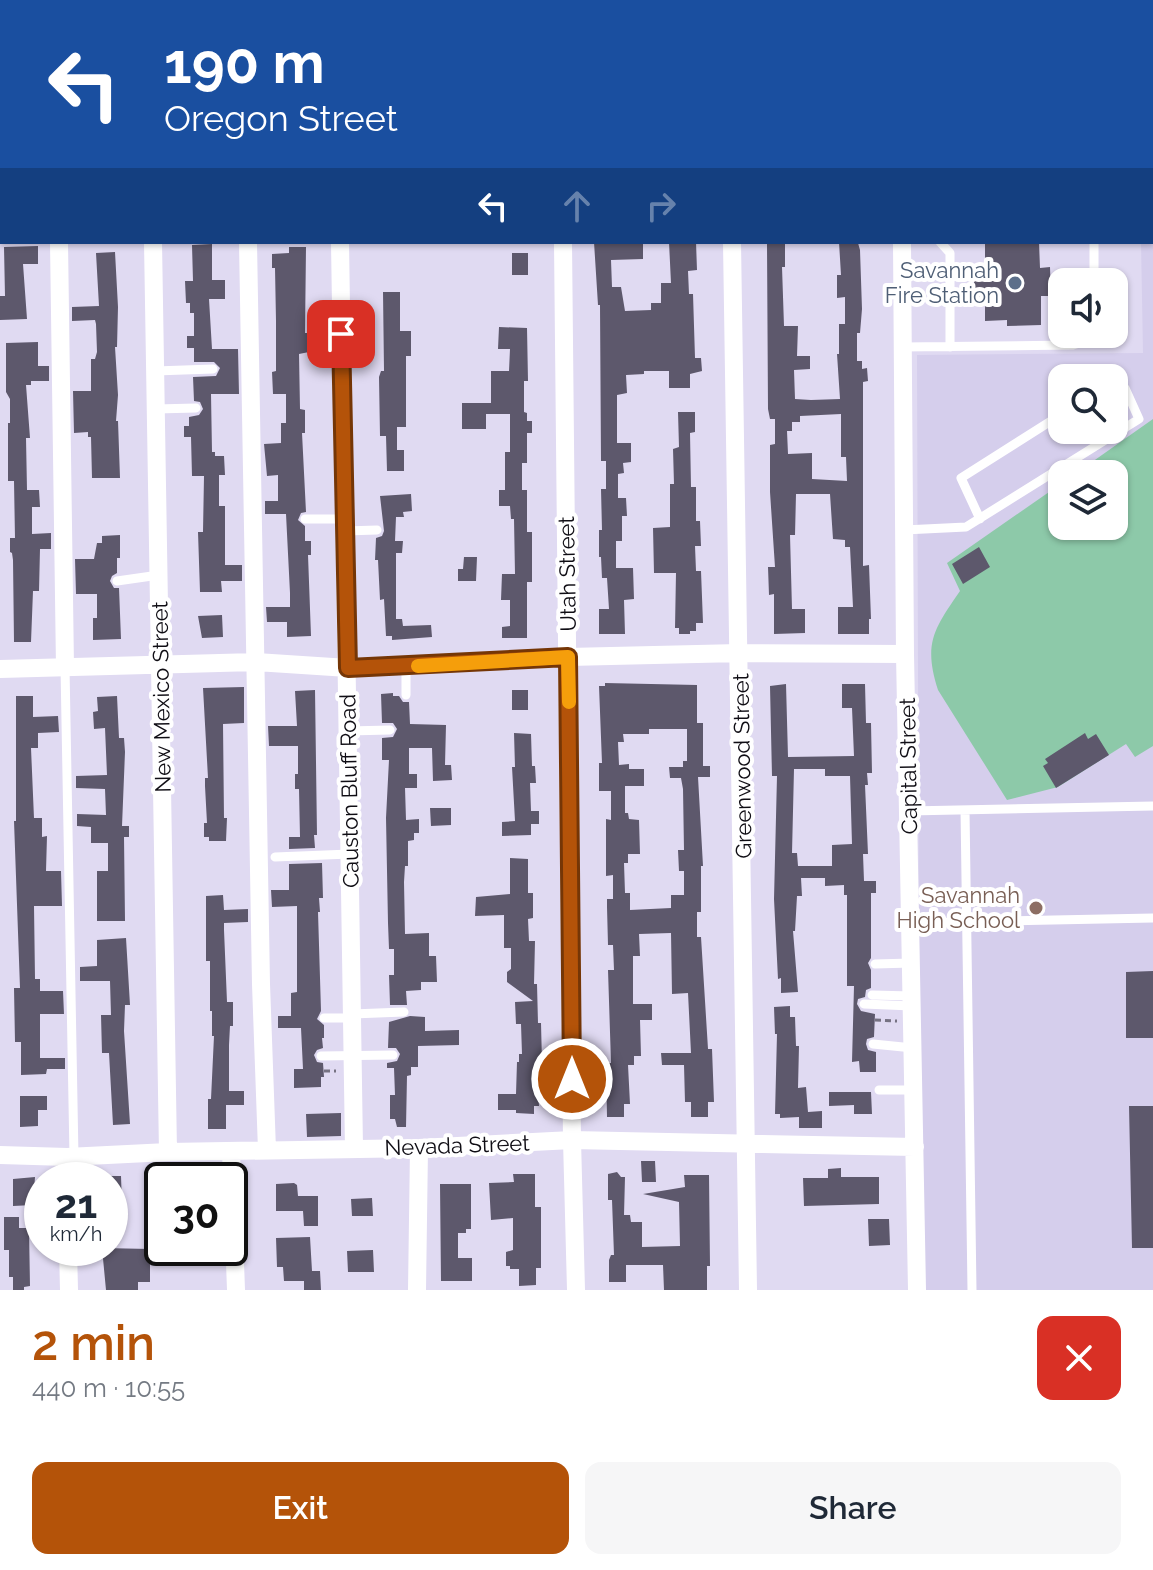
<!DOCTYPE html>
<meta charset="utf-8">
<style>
:root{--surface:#fff;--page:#f6f6f7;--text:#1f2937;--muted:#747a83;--accent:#b45309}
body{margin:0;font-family:Raleway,sans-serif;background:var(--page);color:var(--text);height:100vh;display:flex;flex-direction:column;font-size:30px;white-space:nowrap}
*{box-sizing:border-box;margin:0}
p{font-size:26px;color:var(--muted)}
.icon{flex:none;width:44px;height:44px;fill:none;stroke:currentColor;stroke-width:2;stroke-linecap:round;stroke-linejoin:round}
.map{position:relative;height:1290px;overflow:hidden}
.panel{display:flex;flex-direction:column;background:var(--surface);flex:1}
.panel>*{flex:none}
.banner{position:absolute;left:0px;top:0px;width:1154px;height:244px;box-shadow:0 2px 6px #0004;background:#1a4fa0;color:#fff;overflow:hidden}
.fabs{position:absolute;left:1048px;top:268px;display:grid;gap:16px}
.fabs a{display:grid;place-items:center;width:80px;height:80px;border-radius:16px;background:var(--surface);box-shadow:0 2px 6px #0004;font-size:40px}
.speed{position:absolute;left:24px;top:1162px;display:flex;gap:16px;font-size:40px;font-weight:700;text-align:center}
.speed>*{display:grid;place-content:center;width:104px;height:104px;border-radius:50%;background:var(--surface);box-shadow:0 2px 6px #0004;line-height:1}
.speed small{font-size:20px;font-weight:400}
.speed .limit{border:4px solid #111;border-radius:12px;background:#fff;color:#111}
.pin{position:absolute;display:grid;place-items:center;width:68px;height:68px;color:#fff;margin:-34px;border-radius:16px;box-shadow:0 4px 12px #0006}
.me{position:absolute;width:88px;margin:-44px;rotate:0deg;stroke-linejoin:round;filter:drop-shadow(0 0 6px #0008)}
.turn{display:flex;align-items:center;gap:28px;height:168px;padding:0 32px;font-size:36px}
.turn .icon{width:104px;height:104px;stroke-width:2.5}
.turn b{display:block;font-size:56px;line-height:68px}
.lanes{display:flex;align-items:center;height:76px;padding:0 32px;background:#0003;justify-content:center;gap:40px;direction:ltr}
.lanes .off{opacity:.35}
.round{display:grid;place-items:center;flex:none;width:84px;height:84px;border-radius:16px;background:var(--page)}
.overview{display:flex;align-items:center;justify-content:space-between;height:136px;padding:0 32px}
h1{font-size:48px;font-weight:600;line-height:60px;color:var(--accent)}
.action{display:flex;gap:16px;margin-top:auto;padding:16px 32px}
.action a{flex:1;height:92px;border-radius:16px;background:var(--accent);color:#fff;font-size:32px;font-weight:600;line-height:92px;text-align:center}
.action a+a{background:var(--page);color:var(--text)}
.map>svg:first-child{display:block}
</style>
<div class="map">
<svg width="1153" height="1290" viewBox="0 0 1153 1290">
<rect width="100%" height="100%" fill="#e0daf2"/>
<path fill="#d5ceec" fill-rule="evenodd" d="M 1153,170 L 1153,1290 L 920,1290 L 917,355 L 1143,353 L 1141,242 L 1152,242 ZM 1062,378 L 1114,378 L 1114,430 L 1062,430 ZM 1062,474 L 1114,474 L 1114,526 L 1062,526 Z"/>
<path fill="#8dc9a9" d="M 1153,419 L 1153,746 L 1135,757 L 1126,744 L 1058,787 L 1007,800 L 938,690 C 923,643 934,629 960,591 L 947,563 L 1062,483 L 1062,526 L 1114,526 L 1114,474 L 1075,474 Z"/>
<path fill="#5d586c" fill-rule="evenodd" d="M 594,242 L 643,242 L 643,259 L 611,260 L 612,287 L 621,287 L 625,311 L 651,310 L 651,303 L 661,303 L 661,283 L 671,283 L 669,242 L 696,242 L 697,270 L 688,271 L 689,294 L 693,294 L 695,358 L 701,358 L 702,371 L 690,374 L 690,388 L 669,388 L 669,371 L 644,371 L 644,374 L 626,375 L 627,393 L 617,395 L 617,443 L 631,443 L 631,462 L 623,463 L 624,473 L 618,474 L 618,498 L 626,498 L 627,516 L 622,516 L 622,541 L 616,541 L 616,568 L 633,568 L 634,599 L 624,600 L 625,634 L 599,634 L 599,609 L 609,609 L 607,578 L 602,578 L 601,557 L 599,557 L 599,530 L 602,530 L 601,489 L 606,489 L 606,461 L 601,461 L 600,305 L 598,305 Z
M 839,242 L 858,243 L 860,250 L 862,309 L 860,333 L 857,333 L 857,361 L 862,361 L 862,369 L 867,368 L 868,381 L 863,382 L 863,566 L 869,565 L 871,619 L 869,619 L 869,634 L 838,634 L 838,607 L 853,607 L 850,547 L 845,547 L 845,540 L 833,539 L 830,494 L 796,494 L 795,535 L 790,535 L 792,609 L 805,609 L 805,633 L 774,634 L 774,594 L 769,595 L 768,567 L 775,567 L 770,492 L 770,445 L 775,444 L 775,419 L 770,419 L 768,409 L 767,244 L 785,244 L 785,267 L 782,267 L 784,326 L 798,326 L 797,356 L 810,356 L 810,369 L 794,370 L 795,399 L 811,400 L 840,399 L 837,354 L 839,354 L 839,324 L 845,324 L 845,297 L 837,298 L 837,275 L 841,275 ZM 841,414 L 841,457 L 846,457 L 847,481 L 812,479 L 812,453 L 788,454 L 787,431 L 792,431 L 792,422 L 800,422 L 800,416 Z
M 985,242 L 1039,242 L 1040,268 L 1050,267 L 1051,296 L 1041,296 L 1041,325 L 1007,326 L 1007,320 L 985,321 L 985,297 L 974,297 L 974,271 L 985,271 Z
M 212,244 L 212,280 L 225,280 L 225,299 L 209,299 L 212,349 L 238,349 L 239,394 L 211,394 L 212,452 L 215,452 L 215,456 L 224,456 L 225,475 L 219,475 L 219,506 L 225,506 L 225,565 L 242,565 L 242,581 L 221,581 L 222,592 L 200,592 L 198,532 L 203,532 L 204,476 L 192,476 L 191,437 L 184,437 L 184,426 L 189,426 L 189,417 L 199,415 L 203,409 L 200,402 L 194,401 L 193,377 L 216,376 L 220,368 L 214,362 L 194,362 L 194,348 L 187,348 L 187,336 L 194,336 L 194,313 L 190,313 L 190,303 L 186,303 L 185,281 L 193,281 L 192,245 Z
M 38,246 L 38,264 L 23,264 L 27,319 L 0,320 L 0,296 L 5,296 L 4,247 Z
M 289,247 L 306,247 L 305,333 L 309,333 L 309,352 L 299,354 L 300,409 L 305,410 L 305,433 L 302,433 L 306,512 L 301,513 L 298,520 L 305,526 L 305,541 L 311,541 L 311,555 L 308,555 L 311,636 L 287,637 L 287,622 L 267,622 L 266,607 L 290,607 L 290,593 L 286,514 L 265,514 L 265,501 L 278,501 L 278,475 L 267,476 L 264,444 L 281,443 L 281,423 L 286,423 L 286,394 L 273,394 L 272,372 L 276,371 L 276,321 L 275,268 L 272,268 L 272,254 L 289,253 Z
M 115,252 L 118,307 L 117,347 L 115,347 L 118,395 L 116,421 L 118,421 L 120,478 L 92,478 L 91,437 L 88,437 L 88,432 L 74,433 L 73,391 L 91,391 L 91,359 L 95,359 L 97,352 L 96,324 L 95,320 L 72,321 L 72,307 L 99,306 L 96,253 Z
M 512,253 L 528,253 L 528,275 L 512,275 Z
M 383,292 L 400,292 L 400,331 L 411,331 L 411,356 L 406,356 L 406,427 L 397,427 L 397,450 L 404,450 L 404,471 L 387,471 L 386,436 L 380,436 L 379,377 L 381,371 L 384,371 Z
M 499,327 L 527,328 L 528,381 L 524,381 L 524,412 L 527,413 L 527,421 L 532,421 L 532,433 L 527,433 L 527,463 L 522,463 L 522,490 L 527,490 L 527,532 L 532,532 L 532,582 L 527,582 L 527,638 L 502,638 L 502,627 L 510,626 L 510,600 L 501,600 L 502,574 L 515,574 L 514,519 L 511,519 L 510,506 L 499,506 L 499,490 L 505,490 L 505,452 L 510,452 L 510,414 L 486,414 L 486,429 L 462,429 L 462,403 L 491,403 L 491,371 L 509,371 L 510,349 L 498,349 Z
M 38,342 L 38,366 L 49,366 L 49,381 L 31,381 L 31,385 L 26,385 L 30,438 L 26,438 L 27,490 L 39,490 L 40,507 L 32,507 L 32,534 L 51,533 L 51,549 L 40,549 L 39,591 L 33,591 L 31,642 L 14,642 L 13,560 L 12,553 L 10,552 L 10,538 L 15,538 L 14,481 L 8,481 L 8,423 L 10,423 L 10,399 L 6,392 L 6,343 Z
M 678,412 L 695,412 L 695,432 L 690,433 L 691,487 L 696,487 L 696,521 L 700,521 L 701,546 L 695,546 L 696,571 L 701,571 L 703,623 L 696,623 L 696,631 L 690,631 L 690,634 L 679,634 L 679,628 L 675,628 L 676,573 L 654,573 L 653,528 L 670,527 L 670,484 L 674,484 L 673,449 L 679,447 Z
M 411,494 L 412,511 L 403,512 L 404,517 L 396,517 L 395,541 L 403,541 L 402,553 L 396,553 L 396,619 L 402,619 L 403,626 L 431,625 L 432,637 L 392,640 L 392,636 L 386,636 L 384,599 L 380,600 L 378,560 L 375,560 L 376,538 L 382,536 L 384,531 L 380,496 Z
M 120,535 L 120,558 L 117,558 L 117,573 L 112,576 L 110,581 L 114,588 L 119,588 L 121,639 L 93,640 L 93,618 L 97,618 L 97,594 L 76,594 L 75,559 L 94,559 L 97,543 L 102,543 L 102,536 Z
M 979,547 L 990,567 L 963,584 L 952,564 Z
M 464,557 L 477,557 L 476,581 L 458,581 L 458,569 L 463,569 Z
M 222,615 L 223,637 L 202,638 L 198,616 Z
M 605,683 L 697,685 L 697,723 L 703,723 L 703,766 L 710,766 L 710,777 L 698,777 L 703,866 L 701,866 L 701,912 L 697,912 L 697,937 L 701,937 L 708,1049 L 712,1049 L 714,1102 L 708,1102 L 708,1117 L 691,1117 L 691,1102 L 685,1102 L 684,1065 L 662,1065 L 661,1053 L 691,1053 L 688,993 L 672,994 L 671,933 L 639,934 L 640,956 L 633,956 L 633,1004 L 652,1004 L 652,1020 L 640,1020 L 641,1056 L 634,1056 L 634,1065 L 628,1065 L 630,1104 L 624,1104 L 624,1117 L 607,1117 L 606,1063 L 611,1063 L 608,970 L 614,970 L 613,945 L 608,945 L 607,907 L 607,899 L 613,899 L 613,875 L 606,876 L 606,819 L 611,820 L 611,791 L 599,791 L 599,763 L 602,763 L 599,686 L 605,686 ZM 649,729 L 687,729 L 687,761 L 683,761 L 683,767 L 669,767 L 670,778 L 681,778 L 683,789 L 684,850 L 678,850 L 679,871 L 684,871 L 684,895 L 671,895 L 671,908 L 630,910 L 630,893 L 625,893 L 624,863 L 628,863 L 628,854 L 640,854 L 639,820 L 629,819 L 628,813 L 625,813 L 625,786 L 644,786 L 644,769 L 629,769 L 629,764 L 619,765 L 618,742 L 624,742 L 623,734 L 649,734 Z
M 786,684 L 788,757 L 854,756 L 852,708 L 842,708 L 842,684 L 865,684 L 866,723 L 871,723 L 872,773 L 867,773 L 868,785 L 865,785 L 868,854 L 863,854 L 864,881 L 876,881 L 876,893 L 871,893 L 871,958 L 868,963 L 871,970 L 871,988 L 866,990 L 865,997 L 858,999 L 857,1004 L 861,1011 L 875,1014 L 874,1037 L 867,1039 L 866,1044 L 868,1050 L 876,1052 L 876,1072 L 860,1072 L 859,1061 L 852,1062 L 854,986 L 847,986 L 847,895 L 844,895 L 844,885 L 825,886 L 825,878 L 801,878 L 802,896 L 797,896 L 795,931 L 793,931 L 798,992 L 781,993 L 781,978 L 778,979 L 774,899 L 777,776 L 772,776 L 770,686 ZM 794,769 L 825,769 L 825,776 L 850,776 L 852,844 L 832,845 L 832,866 L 798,866 L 797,853 L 792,853 Z
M 244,687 L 244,723 L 223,724 L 224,818 L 227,818 L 226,841 L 209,841 L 209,837 L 204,837 L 204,823 L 207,823 L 205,786 L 205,778 L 208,778 L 203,688 Z
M 315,690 L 317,835 L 314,835 L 315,848 L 289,849 L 289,837 L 300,837 L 299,789 L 295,789 L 295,774 L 298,774 L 298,746 L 269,746 L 268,726 L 297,726 L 295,691 Z
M 512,690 L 528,690 L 528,710 L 512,710 Z
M 393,693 L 393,696 L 399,696 L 403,702 L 409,702 L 410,724 L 446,725 L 445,765 L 451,765 L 452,780 L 433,781 L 432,748 L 409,748 L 409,774 L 417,774 L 417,788 L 405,788 L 406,820 L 419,819 L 419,833 L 414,833 L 414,840 L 408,841 L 408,866 L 405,866 L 404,882 L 405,934 L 429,933 L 429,956 L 436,956 L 437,982 L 421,982 L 421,990 L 406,991 L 407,1005 L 390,1005 L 389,975 L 394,975 L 394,949 L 389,949 L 388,923 L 386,818 L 389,760 L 382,760 L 382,738 L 393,737 L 397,729 L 393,723 L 382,723 L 381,694 Z
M 16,696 L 33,696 L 33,717 L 58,716 L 59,732 L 38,733 L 38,748 L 31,748 L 34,818 L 42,818 L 42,837 L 47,836 L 46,871 L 61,871 L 62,906 L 34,906 L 35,979 L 40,979 L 40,991 L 63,991 L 64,1014 L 40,1014 L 40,1058 L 65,1058 L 65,1069 L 47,1069 L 46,1074 L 21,1075 L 21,1042 L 15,1042 L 14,988 L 20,988 L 14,821 L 16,821 Z
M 117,696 L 119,738 L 124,738 L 125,752 L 122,826 L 129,826 L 129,837 L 124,837 L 125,921 L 97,921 L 97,871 L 108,871 L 108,843 L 91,843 L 91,827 L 77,826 L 77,814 L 106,815 L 105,789 L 76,788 L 76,776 L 107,775 L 105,728 L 94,729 L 93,712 L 98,711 L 97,697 Z
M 514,733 L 531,734 L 532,766 L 535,766 L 536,783 L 530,783 L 531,811 L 539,811 L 539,824 L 531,824 L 531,835 L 502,836 L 502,822 L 515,821 L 512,767 L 515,767 Z
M 1085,733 L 1088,739 L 1096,734 L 1109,755 L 1056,788 L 1043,766 L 1048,763 L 1045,759 Z
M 430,808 L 451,808 L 451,825 L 431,826 Z
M 510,858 L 528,859 L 528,893 L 533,893 L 533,918 L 528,919 L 529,941 L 535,941 L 534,984 L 537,984 L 538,1023 L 541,1023 L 542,1062 L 536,1062 L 539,1106 L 534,1106 L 534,1114 L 516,1113 L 516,1110 L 498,1110 L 498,1094 L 516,1094 L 517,1062 L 519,1062 L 519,1054 L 522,1054 L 521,1024 L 516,1024 L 515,1002 L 533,1001 L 507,982 L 507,972 L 511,969 L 511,948 L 504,948 L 504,915 L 475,916 L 476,897 L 510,894 Z
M 322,863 L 323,898 L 319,898 L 320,912 L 318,912 L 321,1011 L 317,1019 L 324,1025 L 324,1038 L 322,1038 L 323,1048 L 317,1050 L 314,1055 L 317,1062 L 323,1063 L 324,1077 L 321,1077 L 321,1087 L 294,1088 L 294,1069 L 303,1069 L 301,1028 L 278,1028 L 278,1016 L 291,1016 L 291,993 L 297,992 L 297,906 L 272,907 L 271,890 L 289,890 L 289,864 Z
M 223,895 L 224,910 L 248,909 L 248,922 L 224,923 L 224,930 L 227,1002 L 233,1002 L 233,1026 L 230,1026 L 229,1045 L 229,1091 L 244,1091 L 244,1105 L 226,1105 L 226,1129 L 208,1129 L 208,1099 L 211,1099 L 214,1036 L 212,1036 L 212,1011 L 210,1011 L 210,961 L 206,961 L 206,896 Z
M 126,938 L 130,1005 L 125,1005 L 124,1031 L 130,1124 L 113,1125 L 109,1053 L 102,1053 L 101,1015 L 111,1015 L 110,981 L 80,981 L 80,967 L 97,966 L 97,940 Z
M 1153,971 L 1153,1038 L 1126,1038 L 1126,972 Z
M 790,1006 L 790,1017 L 795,1017 L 796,1046 L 799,1046 L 798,1088 L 806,1087 L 808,1112 L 822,1111 L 822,1128 L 799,1128 L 799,1117 L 780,1118 L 780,1114 L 775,1114 L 777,1034 L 775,1034 L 774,1007 Z
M 410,1016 L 425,1017 L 425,1031 L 459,1030 L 459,1045 L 418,1046 L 418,1067 L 411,1067 L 411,1075 L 407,1076 L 406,1127 L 397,1127 L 395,1119 L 390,1119 L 390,1095 L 395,1095 L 394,1068 L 387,1068 L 387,1063 L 397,1061 L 400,1054 L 396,1048 L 388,1048 L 389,1022 Z
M 829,1092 L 871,1092 L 872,1114 L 854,1114 L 854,1105 L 829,1106 Z
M 20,1096 L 47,1096 L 47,1110 L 38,1110 L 38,1126 L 20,1127 Z
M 1129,1106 L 1153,1106 L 1153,1248 L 1132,1248 Z
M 341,1113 L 341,1136 L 307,1137 L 306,1114 Z
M 641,1161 L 655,1161 L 656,1182 L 642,1182 Z
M 841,1168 L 841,1177 L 879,1177 L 879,1204 L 804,1206 L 803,1178 L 828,1178 L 828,1169 Z
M 617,1172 L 621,1177 L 625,1177 L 624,1215 L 630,1215 L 631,1222 L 642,1222 L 642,1247 L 680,1246 L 679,1202 L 643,1194 L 685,1187 L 684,1175 L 709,1175 L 710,1266 L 707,1266 L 707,1290 L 664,1290 L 663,1265 L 626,1265 L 626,1282 L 609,1282 L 609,1260 L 611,1255 L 614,1255 L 612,1200 L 608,1200 L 608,1174 Z
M 513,1174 L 535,1174 L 535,1207 L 541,1207 L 541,1268 L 536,1268 L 536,1285 L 519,1286 L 519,1269 L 510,1269 L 510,1266 L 506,1266 L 506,1252 L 513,1250 L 513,1218 L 491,1220 L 489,1183 L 514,1182 Z
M 110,1176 L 121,1176 L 122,1205 L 110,1206 Z
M 35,1177 L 33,1205 L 13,1206 L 13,1179 Z
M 294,1183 L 297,1185 L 298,1196 L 318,1196 L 318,1226 L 304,1226 L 303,1211 L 276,1211 L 276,1184 Z
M 440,1184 L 471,1184 L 471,1229 L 466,1229 L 466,1233 L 458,1233 L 458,1258 L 472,1258 L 472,1281 L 441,1281 Z
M 372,1198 L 373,1216 L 352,1216 L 351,1199 Z
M 4,1217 L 19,1217 L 19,1228 L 29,1228 L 30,1286 L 24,1287 L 24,1290 L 13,1290 L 13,1277 L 9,1277 L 9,1250 L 4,1250 Z
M 868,1219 L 889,1219 L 890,1245 L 869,1246 Z
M 310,1237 L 312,1271 L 320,1271 L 321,1290 L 304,1290 L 304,1281 L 284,1281 L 283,1267 L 277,1267 L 276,1238 Z
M 102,1248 L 150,1249 L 150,1282 L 138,1282 L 138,1290 L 106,1290 Z
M 182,1248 L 199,1248 L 199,1262 L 182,1261 Z
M 373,1250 L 374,1272 L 348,1272 L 347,1251 Z"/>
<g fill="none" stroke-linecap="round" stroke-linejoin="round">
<path stroke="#767282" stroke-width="3" stroke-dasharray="6 4" stroke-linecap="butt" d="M 824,0 L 824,2
M 984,0 L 984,2
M 508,2 L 508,0
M 599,2 L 599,0
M 732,2 L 732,0
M 875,1020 L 897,1021
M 324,1071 L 336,1071"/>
<path stroke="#fff" stroke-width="9" d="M 753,0 L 753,2
M 959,0 L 959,2
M 1100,0 L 1100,2
M 532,2 L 532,0
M 577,2 L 577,0
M 798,2 L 798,0
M 1135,2 L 1135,0
M 0,168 L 2,165
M 940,242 L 950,253 L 950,347
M 1094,282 L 1094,242
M 902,347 L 1073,345 L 1079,343 L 1087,334
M 155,371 L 213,369
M 156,409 L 196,408
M 305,519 L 344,519
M 980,519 L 961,478 L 1062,414
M 904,530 L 966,527 L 1139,419 L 1125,388 L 1114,389
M 345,531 L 377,530
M 117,581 L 159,575
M 65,667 L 74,1157
M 406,667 L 406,695
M 348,731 L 390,730
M 965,810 L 972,1290
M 909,811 L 1153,806
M 275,857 L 350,854
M 911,923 L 1153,918
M 875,964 L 911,963
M 872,995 L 912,996
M 864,1004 L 912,1006
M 352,1014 L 404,1012
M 324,1018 L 352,1018
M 873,1044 L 913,1048
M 321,1056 L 393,1055
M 879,1090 L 913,1090"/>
<path stroke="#fff" stroke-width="18" d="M 150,0 L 151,2
M 247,0 L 247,2
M 336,0 L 336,2
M 888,0 L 889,2
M 0,223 L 2,223
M 59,242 L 65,667
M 153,242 L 168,1152
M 248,242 L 261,984 L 267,1150
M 340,242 L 354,1148
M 563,242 L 572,1140 L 576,1290
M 732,242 L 748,1290
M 902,242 L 905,654 L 917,1290
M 0,669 L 256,662 L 348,668 L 568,657 L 740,653 L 905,654
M 231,1151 L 236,1290
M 0,1155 L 67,1157 L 168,1152 L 419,1148 L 572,1140 L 915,1147
M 67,1157 L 67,1180
M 68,1248 L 69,1290
M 417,1290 L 419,1148"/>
</g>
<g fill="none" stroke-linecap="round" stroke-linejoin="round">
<defs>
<path id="route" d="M 341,334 L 348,668 L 568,657 L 572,1079"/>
</defs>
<use href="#route" stroke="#753606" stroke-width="20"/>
<use href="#route" stroke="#b45309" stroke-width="14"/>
<path stroke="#f59e0b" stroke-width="14" d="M 418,666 L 568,657 L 569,702"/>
</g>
<circle fill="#5c6f8a" stroke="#fff" stroke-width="3" cx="1015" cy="283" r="8"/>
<circle fill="#8d6e63" stroke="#fff" stroke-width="3" cx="1036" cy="908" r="8"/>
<g text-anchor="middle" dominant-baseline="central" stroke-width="8" stroke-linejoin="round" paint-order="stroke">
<g font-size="22" fill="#4e5e75" stroke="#fff" text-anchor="end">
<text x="999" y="270">Savannah<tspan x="999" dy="25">Fire Station</tspan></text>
</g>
<g font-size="22" fill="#0f0d14" stroke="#fff">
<text transform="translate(567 574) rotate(-91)">Utah Street</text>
<text transform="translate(161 697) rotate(-91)">New Mexico Street</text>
<text transform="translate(742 766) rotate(-91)">Greenwood Street</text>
<text transform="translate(908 766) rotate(-91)">Capital Street</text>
<text transform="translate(349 791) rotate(-91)">Causton Bluff Road</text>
<text transform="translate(457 1145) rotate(-2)">Nevada Street</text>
</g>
<g font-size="22" fill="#785e54" stroke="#fff" text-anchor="end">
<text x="1020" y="895">Savannah<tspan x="1020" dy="25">High School</tspan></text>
</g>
</g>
</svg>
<div class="fabs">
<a><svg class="icon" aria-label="sound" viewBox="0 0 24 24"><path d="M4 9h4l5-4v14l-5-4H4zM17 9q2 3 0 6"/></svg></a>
<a><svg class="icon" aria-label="search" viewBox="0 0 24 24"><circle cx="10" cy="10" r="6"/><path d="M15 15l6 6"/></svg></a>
<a><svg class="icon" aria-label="layers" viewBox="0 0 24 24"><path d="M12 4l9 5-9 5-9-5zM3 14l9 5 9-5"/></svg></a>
</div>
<div class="speed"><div>21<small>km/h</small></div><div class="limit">30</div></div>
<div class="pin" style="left:341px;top:334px;background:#d93025"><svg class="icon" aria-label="arrive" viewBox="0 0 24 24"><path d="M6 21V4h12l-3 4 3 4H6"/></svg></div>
<svg class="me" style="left:572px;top:1079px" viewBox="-20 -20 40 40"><circle r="17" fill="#b45309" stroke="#fff" stroke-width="3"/><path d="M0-11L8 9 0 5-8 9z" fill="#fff"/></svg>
<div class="banner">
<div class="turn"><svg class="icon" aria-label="left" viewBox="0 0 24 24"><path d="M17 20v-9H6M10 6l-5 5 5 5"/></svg><div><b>190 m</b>Oregon Street</div></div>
<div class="lanes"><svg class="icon" aria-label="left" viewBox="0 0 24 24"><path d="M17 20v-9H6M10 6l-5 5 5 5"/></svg><svg class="icon off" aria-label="ahead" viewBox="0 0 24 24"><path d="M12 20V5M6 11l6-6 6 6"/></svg><svg class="icon off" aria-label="right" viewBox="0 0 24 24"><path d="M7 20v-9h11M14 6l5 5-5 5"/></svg></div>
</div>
</div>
<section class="panel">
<div class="overview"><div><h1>2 min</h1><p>440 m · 10:55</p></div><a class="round" style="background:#d93025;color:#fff"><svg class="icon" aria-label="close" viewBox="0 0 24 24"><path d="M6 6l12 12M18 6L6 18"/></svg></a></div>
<div class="action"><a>Exit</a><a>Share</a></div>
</section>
